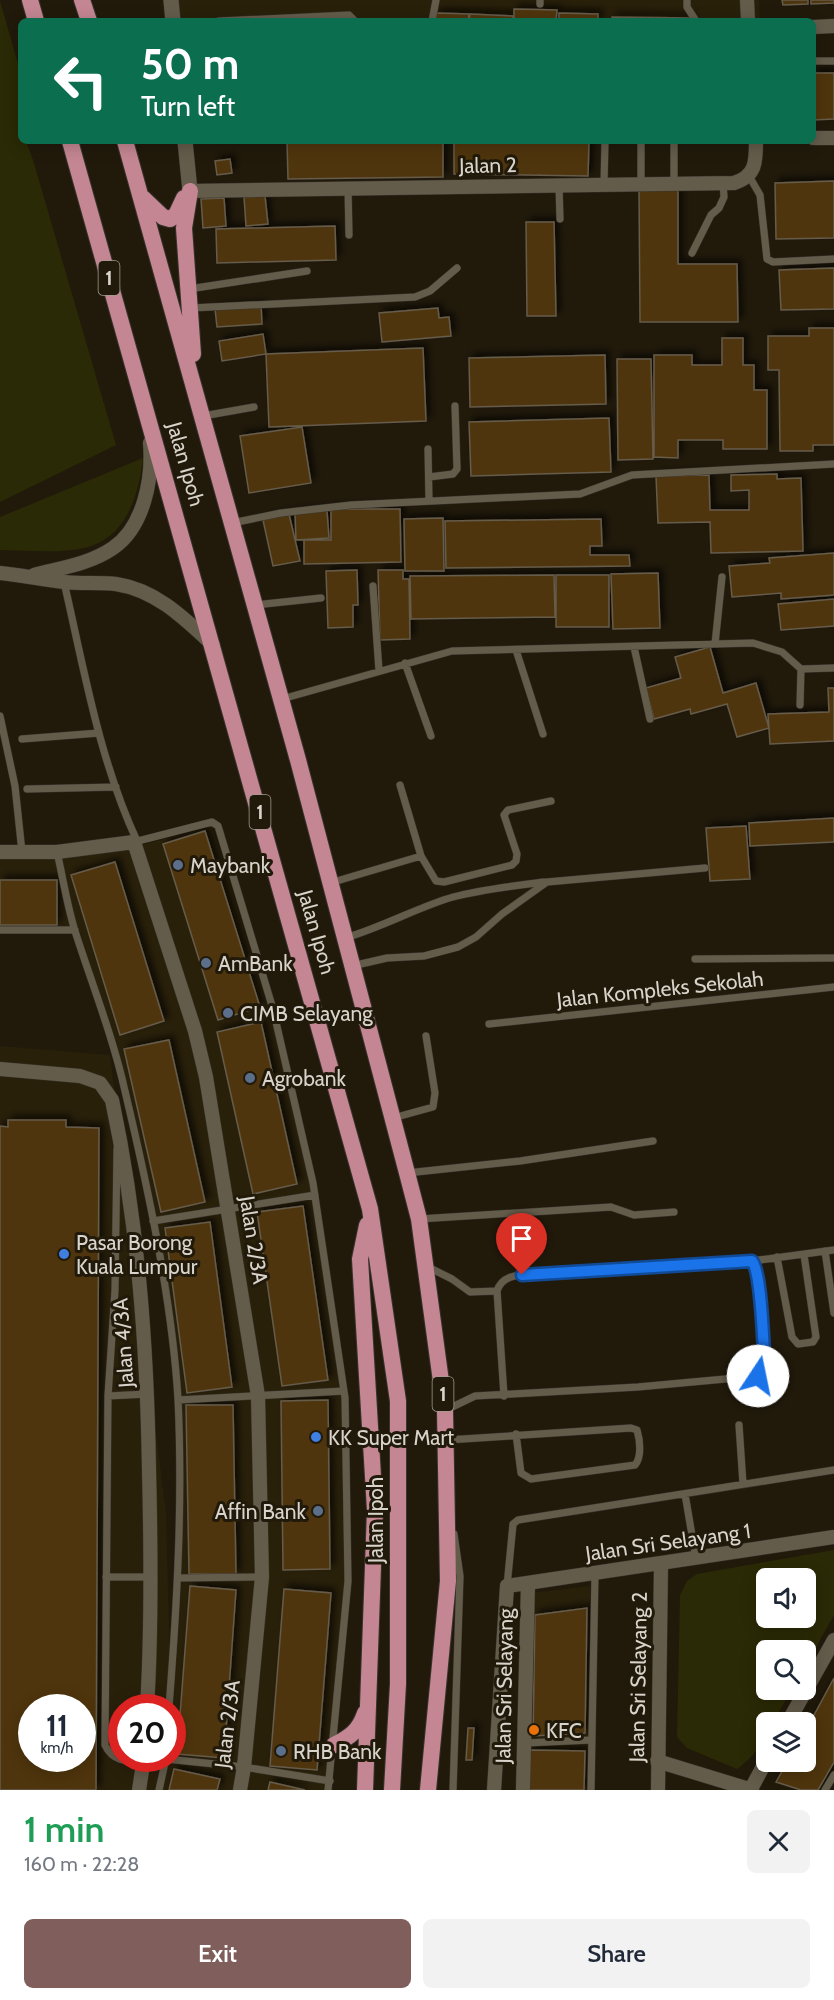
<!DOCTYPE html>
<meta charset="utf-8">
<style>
:root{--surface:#fff;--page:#f2f2f3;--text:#1f2937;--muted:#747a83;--accent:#7f5e5b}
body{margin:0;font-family:Cabin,sans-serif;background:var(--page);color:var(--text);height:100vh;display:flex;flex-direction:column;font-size:22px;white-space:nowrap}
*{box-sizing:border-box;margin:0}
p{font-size:20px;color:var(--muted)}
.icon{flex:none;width:33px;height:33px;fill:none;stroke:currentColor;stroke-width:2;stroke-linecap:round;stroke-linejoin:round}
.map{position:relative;height:1790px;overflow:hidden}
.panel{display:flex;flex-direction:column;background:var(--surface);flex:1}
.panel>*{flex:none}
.hud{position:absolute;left:18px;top:18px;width:798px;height:126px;border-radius:9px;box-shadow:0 3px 15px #0003;background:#0b6e4f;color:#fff;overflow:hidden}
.buttons{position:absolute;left:756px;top:1568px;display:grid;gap:12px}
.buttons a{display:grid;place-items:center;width:60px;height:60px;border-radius:9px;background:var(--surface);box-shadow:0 3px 15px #0003;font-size:30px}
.speed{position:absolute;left:18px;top:1694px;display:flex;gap:12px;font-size:30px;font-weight:700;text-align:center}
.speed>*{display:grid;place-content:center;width:78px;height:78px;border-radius:50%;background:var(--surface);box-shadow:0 3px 15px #0003;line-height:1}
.speed small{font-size:15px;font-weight:400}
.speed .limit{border:9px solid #d22;background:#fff;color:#111}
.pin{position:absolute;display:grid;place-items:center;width:51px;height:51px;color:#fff;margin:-62px -26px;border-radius:50% 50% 50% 0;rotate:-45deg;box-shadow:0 0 6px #0007}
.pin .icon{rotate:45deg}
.me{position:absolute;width:66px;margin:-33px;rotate:11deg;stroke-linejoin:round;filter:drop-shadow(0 0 4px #0008)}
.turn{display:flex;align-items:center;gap:21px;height:126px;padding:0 24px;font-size:27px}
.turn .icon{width:78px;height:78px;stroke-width:2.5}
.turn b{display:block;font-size:42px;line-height:51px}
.round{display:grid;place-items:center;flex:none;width:63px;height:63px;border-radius:9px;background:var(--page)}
.overview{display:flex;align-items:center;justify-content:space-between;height:102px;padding:0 24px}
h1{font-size:36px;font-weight:600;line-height:45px;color:#1e9e55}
.action{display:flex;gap:12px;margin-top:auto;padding:12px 24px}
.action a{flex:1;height:69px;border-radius:9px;background:var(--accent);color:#fff;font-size:24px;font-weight:600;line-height:69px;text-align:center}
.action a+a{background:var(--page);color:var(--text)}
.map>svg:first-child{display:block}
</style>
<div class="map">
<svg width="834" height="1790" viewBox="0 0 834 1790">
<defs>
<filter id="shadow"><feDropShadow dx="4.5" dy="-4.5" stdDeviation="3" flood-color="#0009"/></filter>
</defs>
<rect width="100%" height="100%" fill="#211a0b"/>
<path fill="#29200a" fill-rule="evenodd" d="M 162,0 L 759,0 L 760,21 L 164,21 Z
M 212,826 L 270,1012 L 313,1200 L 341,1394 L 344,1584 L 325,1790 L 0,1790 L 0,1046 L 110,1055 L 166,1514 L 171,1707 L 122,1707 L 122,1758 L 172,1758 L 173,1709 L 182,1574 L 181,1395 L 177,1352 L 156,1217 L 129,1089 L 78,926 L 0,927 L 0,857 L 131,848 ZM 32,1707 L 82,1707 L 82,1758 L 32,1758 Z
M 590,1586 L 588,1790 L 527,1790 L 532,1593 Z"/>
<path fill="#2a2a06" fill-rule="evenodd" d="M 0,1 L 21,74 L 21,141 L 26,141 L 33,160 L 116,445 L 0,502 Z
M 143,458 C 139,495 126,539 84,548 C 58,554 26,550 0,550 L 0,517 Z
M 834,1550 L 834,1615 L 806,1665 L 806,1650 L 766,1650 L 766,1689 L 792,1689 L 773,1722 L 766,1722 C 766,1742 753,1758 737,1769 L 687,1748 L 677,1737 L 680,1595 L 687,1581 L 697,1574 ZM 766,1578 L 806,1578 L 806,1617 L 766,1617 Z"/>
<path fill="#4f360b" stroke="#665b4b" stroke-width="1.5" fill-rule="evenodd" filter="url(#shadow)" d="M 782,0 L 808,0 L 808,4 L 783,5 Z
M 811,0 L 834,0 L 834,3 L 811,4 Z
M 514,9 L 557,10 L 556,21 L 514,21 Z
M 436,13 L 469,14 L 468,21 L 436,21 Z
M 559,13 L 598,14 L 598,21 L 559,21 Z
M 470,14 L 513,16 L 513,21 L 469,21 Z
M 612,17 L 691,18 L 691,21 L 612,21 Z
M 813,73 L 834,73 L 834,119 L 813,120 Z
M 287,141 L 443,141 L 443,177 L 288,179 Z
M 454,141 L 589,141 L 588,176 L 454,174 Z
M 230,159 L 232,173 L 217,175 L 215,161 Z
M 834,181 L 834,238 L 776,239 L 775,183 Z
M 639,189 L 678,189 L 678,264 L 737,264 L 738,322 L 640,322 Z
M 265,196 L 268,224 L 246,226 L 244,197 Z
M 224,198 L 226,226 L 203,228 L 201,199 Z
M 526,222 L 554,222 L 556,316 L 527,316 Z
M 335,226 L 336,260 L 217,263 L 216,229 Z
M 834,268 L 834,309 L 781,310 L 779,270 Z
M 261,305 L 262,324 L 217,327 L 215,309 Z
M 438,308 L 439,318 L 449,317 L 451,336 L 382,342 L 379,313 Z
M 809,328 L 834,328 L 834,445 L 813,445 L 813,451 L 780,451 L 779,370 L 768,370 L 768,336 L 809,336 Z
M 263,334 L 266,354 L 222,361 L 219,341 Z
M 722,338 L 743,338 L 743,365 L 754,365 L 754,390 L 767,390 L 767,449 L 723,449 L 723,440 L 678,440 L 678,458 L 654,457 L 654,355 L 692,355 L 692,365 L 722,365 Z
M 423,348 L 426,421 L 269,427 L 266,354 Z
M 605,355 L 606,404 L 470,407 L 469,358 Z
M 617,359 L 651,359 L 653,459 L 618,460 Z
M 609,418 L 611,472 L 471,476 L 469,422 Z
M 302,427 L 311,483 L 249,493 L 240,436 Z
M 777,474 L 777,479 L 801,478 L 803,551 L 711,553 L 710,522 L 658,523 L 656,476 L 709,475 L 710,510 L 749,510 L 749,490 L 731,491 L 731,475 Z
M 331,509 L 400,509 L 401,562 L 304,564 L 304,540 L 331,540 Z
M 327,511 L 329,538 L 296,540 L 295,513 Z
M 289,514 L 300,561 L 273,566 L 263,520 Z
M 443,518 L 444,571 L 405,571 L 404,519 Z
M 601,519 L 602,546 L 590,546 L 590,555 L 629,555 L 630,566 L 446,568 L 445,521 Z
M 834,553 L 834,595 L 781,599 L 781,593 L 732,597 L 729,566 L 770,563 L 769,558 Z
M 357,570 L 358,605 L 353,605 L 353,627 L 328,628 L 326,571 Z
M 378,570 L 403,570 L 403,579 L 409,579 L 410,639 L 380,640 Z
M 658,573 L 660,628 L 613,629 L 611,574 Z
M 554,575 L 555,617 L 411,619 L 410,576 Z
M 556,575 L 609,575 L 609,627 L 556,627 Z
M 834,599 L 834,626 L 781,630 L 778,604 Z
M 710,647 L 723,693 L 756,683 L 769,728 L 737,737 L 727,704 L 691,714 L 690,709 L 654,719 L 646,688 L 681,678 L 675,657 Z
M 828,688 L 834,688 L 834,741 L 770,744 L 768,714 L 829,712 Z
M 834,818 L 834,842 L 750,846 L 749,823 Z
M 746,826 L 750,879 L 710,881 L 706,828 Z
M 205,831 L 260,1007 L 218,1020 L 163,844 Z
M 115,862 L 164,1021 L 120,1035 L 71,875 Z
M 0,880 L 57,880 L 57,925 L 0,925 Z
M 261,1022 L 297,1184 L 253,1194 L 217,1032 Z
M 169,1040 L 205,1202 L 161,1212 L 124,1049 Z
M 8,1120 L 66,1120 L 66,1127 L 99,1128 L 96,1790 L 0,1790 L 0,1126 L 8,1127 ZM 32,1707 L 82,1707 L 82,1758 L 32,1758 Z
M 303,1206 L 328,1380 L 282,1386 L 257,1212 Z
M 210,1222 L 232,1387 L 187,1393 L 165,1228 Z
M 328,1400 L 330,1569 L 283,1570 L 281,1401 Z
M 186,1405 L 233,1405 L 236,1574 L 189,1574 Z
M 190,1586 L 236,1590 L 224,1758 L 177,1754 Z
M 284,1589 L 331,1593 L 317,1770 L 270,1766 Z
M 587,1608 L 585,1733 L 533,1736 L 535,1615 Z
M 834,1678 L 834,1762 L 818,1790 L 801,1790 L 776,1782 L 788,1761 L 806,1761 L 806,1730 Z
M 468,1728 L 474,1728 L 472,1760 L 466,1760 Z
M 530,1750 L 585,1751 L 584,1790 L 528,1790 Z
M 174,1769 L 220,1779 L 217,1790 L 169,1790 Z
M 270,1782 L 305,1790 L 268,1790 Z"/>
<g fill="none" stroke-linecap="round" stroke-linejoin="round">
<defs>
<path id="service" d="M 687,0 L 687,7 L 696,21
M 540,4 L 540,0
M 219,21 L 349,15 L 355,21
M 432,21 L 436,0
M 813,61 L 834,61
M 749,176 L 760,195 L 767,259 L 773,262 L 834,259
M 641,184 L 641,141
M 674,184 L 674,141
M 604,185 L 605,141
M 559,186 L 560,219
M 348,188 L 349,235
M 692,253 L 711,215 L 719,208 L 724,197 L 723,183
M 189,289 L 307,271
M 191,308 L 415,297 L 430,291 L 457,268
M 203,416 L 254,407
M 428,449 L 429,501
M 429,477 L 453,474 L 457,469 L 455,406
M 232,523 L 281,513 L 351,505 L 580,494 L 632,475 L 834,464
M 64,582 C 84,669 99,759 137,841
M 373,586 L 379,671
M 255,605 L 321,598
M 715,644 L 722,577
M 634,647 L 650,719
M 516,650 L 543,734
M 405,663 L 431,736
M 801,669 L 834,668
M 282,699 L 452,651 L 753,643 L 782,652 L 801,669 L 800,705
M 0,716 L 15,786 L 22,852
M 22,739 L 99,733
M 27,789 L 116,787
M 134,842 L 212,822 L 218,826 L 273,1009 L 313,1183 L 345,1398 L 348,1581 L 328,1790
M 57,852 C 63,878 67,905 75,931 C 92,984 113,1037 125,1091 C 148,1188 172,1300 178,1399 C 183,1502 177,1605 169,1707
M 421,856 L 436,881 L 444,882 L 512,865 L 516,861 L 517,854 L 504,815 L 508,810 L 551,801
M 330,883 L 421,856 L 400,785
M 0,930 L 75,930
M 345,938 C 383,927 418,907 453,897 C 483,889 513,886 544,882
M 695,959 L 834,958
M 352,966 L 387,958 L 424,956 L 458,947 L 476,937 L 502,914 L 547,882 L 705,868
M 489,1024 L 834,987
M 393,1118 L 433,1107 L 435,1093 L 426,1036
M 117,1149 L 115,1290 L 108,1396 L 105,1745 C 113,1762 126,1761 144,1761
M 407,1173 L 520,1161 L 653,1141
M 419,1219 L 611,1207 L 634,1215 L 674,1212
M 153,1221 L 315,1195
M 825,1251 L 834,1313
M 777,1257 L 792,1337 L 798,1344 L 813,1342 L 816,1337 L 804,1255
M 752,1261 L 834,1250
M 426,1266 L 452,1279 L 470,1292 L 497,1291
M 108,1396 L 147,1394
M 178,1400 L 344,1391
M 446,1410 L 475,1396 L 638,1387 L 758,1376 L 765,1367 L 755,1265 L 746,1259 L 536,1273 C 521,1275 502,1274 497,1291 L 504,1396
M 739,1425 L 743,1484
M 447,1440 L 631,1428 L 637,1430 C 640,1440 642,1457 635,1465 L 531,1479 L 521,1473 L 516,1434
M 685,1494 L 696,1559
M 106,1577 L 152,1577
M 178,1578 L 262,1577
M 507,1586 L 513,1524 L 518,1520 L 834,1470
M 525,1743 L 591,1740
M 166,1759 L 244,1767 L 330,1781
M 159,1790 L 166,1758
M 453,1790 L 460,1576 L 454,1534
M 591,1790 L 595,1574
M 825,1790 L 834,1775"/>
<path id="minor" d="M 747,0 L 748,21
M 813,27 L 834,26
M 813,138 L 834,138
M 190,191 L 734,183 C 756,176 756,162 756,141
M 0,573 C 22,575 43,580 64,582 C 81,584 99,582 116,584 C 156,590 184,618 213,645
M 34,575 C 60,568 90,564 113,548 C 144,527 153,478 150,443
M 0,852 L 57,852 L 134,842 L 195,1031 L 206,1077 L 258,1396 L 262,1577 L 244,1767 L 240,1790
M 0,1069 L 80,1076 L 100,1083 L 112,1100 C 138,1222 147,1345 149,1470 C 151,1549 152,1628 147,1707
M 788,1722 L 834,1640
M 657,1761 L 752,1790
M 751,1789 L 766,1761
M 139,1790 L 144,1758
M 494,1790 L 507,1586 L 834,1537
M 523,1790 L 528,1583
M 658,1790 L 661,1565"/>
<path id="tertiary" d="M 171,0 L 173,21
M 185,141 L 190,191"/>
<path id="trunk" d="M 30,0 L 36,21
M 82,0 L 89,21
M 70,141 L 370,1209 L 398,1401 L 398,1684 L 392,1790
M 125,141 L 298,760 L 407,1173 L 419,1219 L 445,1411 L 448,1581 L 428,1790
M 190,191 L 184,228 L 193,354
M 143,198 L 163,217 L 170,219 L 176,215 L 184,198
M 334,1745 C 350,1737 359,1731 365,1713
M 365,1790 L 375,1510 L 360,1259 L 367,1225"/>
</defs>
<use href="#service" stroke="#38332d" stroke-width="8"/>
<use href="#minor" stroke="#38332d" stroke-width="15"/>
<use href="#tertiary" stroke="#38332d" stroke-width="16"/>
<use href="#trunk" stroke="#38332d" stroke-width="18"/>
<use href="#service" stroke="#645c4b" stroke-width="7"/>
<use href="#minor" stroke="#645c4b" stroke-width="14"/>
<use href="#tertiary" stroke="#645c4b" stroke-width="15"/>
<use href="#trunk" stroke="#c38692" stroke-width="16"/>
</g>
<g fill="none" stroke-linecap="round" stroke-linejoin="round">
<defs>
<path id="route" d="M 522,1275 L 752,1261 C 762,1273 763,1348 765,1367 L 758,1376"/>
</defs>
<use href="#route" stroke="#114b97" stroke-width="15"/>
<use href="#route" stroke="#1a73e8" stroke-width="10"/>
</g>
<g fill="#5c6f8a" stroke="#211a0b" stroke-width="2">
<circle cx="178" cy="865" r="6"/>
<circle cx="206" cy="963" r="6"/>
<circle cx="228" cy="1013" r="6"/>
<circle cx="250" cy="1078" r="6"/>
<circle cx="318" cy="1511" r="6"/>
<circle cx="281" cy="1751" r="6"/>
</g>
<g fill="#3f7fe0" stroke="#211a0b" stroke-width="2">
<circle cx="64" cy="1254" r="6"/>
<circle cx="316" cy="1437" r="6"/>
</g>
<circle fill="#e8710a" stroke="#211a0b" stroke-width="2" cx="534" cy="1730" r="6"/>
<g text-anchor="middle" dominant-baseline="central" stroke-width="6" stroke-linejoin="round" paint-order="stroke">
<g fill="#211a0b" stroke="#a29c91" stroke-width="1.5">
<rect x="98.5" y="261" width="21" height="34" rx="4.5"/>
<rect x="249.5" y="795" width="21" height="34" rx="4.5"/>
<rect x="432.5" y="1377" width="21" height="34" rx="4.5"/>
</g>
<g font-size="20" font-weight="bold" fill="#d9d4cb">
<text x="109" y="278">1</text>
<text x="260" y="812">1</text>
<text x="443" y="1394">1</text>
</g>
<g font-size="21" fill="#d9d4cb" stroke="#211a0b">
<text transform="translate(488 165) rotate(-1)">Jalan 2</text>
<text transform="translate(186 464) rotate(74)">Jalan Ipoh</text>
<text transform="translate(317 932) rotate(74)">Jalan Ipoh</text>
<text transform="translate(660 989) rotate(-6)">Jalan Kompleks Sekolah</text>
<text transform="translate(254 1240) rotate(81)">Jalan 2/3A</text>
<text transform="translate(123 1343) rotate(-94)">Jalan 4/3A</text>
<text transform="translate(375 1520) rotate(-90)">Jalan Ipoh</text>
<text transform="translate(668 1542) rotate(-8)">Jalan Sri Selayang 1</text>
<text transform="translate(638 1677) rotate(-89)">Jalan Sri Selayang 2</text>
<text transform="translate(504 1686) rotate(-89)">Jalan Sri Selayang</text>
<text transform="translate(227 1724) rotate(-83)">Jalan 2/3A</text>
</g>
<g font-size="21" fill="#d9d4cb" stroke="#211a0b" text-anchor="start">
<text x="190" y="865">Maybank</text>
<text x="218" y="963">AmBank</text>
<text x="240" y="1013">CIMB Selayang</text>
<text x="262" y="1078">Agrobank</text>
<text x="76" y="1242">Pasar Borong<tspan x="76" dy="24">Kuala Lumpur</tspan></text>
<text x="328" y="1437">KK Super Mart</text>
<text x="306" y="1511" text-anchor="end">Affin Bank</text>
<text x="546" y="1730">KFC</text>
<text x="293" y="1751">RHB Bank</text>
</g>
</g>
</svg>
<div class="buttons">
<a><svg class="icon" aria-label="sound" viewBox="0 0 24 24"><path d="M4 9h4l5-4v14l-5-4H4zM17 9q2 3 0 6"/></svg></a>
<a><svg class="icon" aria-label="search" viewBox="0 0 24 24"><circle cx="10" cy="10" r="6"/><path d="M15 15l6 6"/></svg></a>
<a><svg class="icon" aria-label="layers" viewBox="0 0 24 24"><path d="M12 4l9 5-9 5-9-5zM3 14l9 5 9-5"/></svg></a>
</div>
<div class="speed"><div>11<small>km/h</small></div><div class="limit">20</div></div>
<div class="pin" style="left:522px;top:1275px;background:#d93025"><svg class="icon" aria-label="arrive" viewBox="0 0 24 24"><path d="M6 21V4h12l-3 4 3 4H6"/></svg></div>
<svg class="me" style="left:758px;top:1376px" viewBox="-20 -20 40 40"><circle r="19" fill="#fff"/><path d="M0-13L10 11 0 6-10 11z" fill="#1a73e8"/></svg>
<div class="hud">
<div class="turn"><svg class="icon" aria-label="left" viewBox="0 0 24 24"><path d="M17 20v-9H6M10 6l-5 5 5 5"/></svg><div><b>50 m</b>Turn left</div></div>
</div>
</div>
<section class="panel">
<div class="overview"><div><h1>1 min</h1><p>160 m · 22:28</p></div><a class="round"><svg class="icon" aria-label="close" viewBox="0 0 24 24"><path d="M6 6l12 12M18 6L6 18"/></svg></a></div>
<div class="action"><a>Exit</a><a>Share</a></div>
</section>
